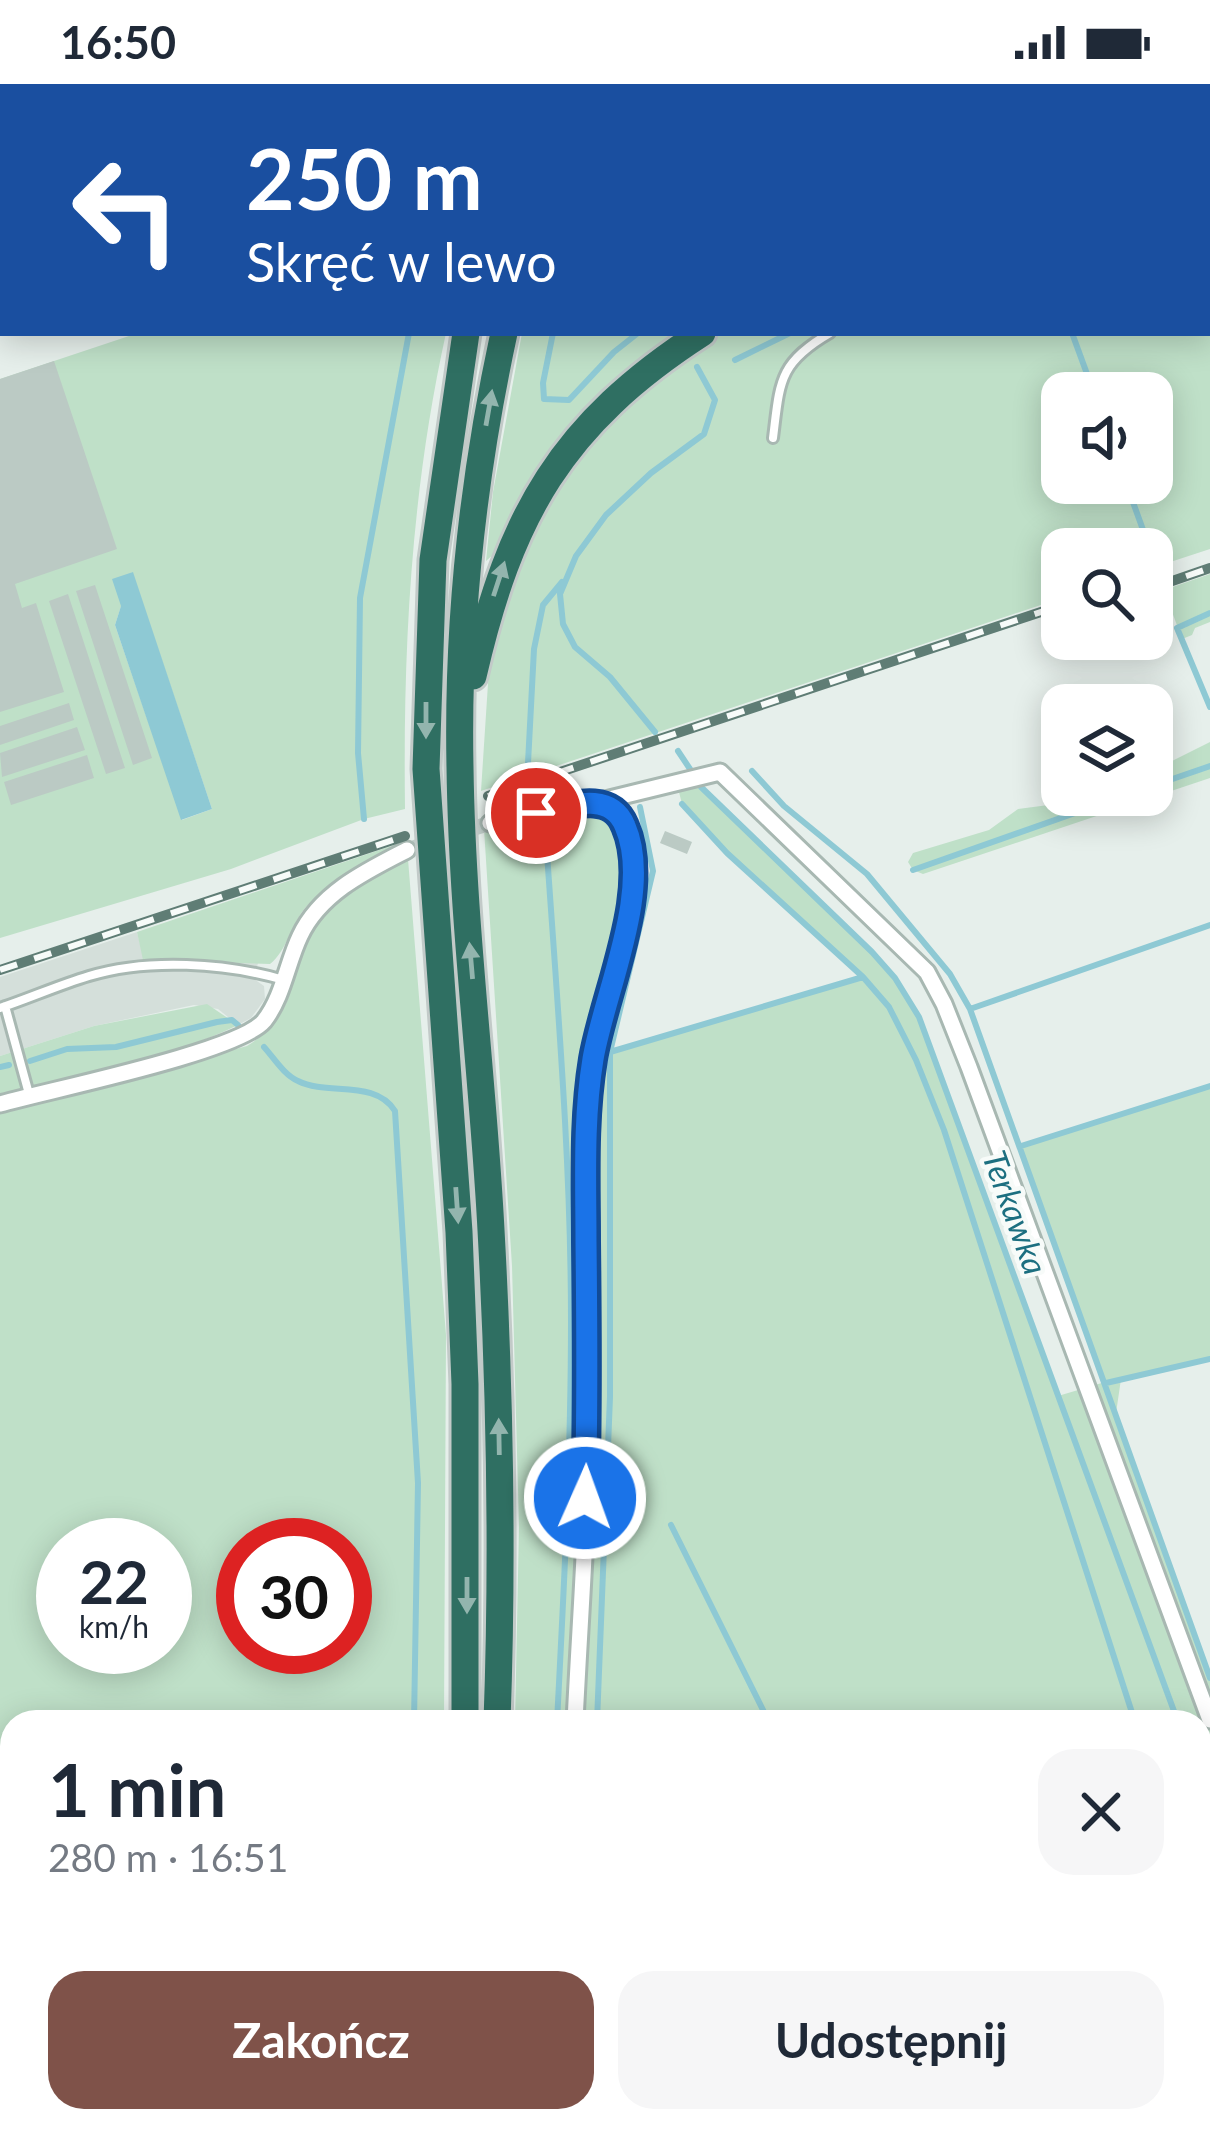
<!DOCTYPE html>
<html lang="pl">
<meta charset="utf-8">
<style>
:root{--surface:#fff;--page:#f6f6f7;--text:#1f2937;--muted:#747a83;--accent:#7f5249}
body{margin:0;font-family:Lato,sans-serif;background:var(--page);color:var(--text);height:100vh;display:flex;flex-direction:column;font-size:45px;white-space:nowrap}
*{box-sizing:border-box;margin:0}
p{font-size:39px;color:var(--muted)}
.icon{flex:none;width:66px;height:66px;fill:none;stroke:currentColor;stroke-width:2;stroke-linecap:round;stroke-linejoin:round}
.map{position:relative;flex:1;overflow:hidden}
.panel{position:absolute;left:0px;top:1626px;width:1212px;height:423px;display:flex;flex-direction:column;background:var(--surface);border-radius:36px 36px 0 0;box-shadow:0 6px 30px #0003}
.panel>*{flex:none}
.banner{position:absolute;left:0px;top:0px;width:1212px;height:252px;box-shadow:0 6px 30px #0003;background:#1a4fa0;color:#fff;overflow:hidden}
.fabs{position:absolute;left:1041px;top:288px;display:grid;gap:24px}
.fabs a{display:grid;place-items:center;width:132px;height:132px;border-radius:24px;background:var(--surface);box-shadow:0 6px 30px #0003;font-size:60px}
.speed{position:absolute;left:36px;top:1434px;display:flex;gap:24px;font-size:60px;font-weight:700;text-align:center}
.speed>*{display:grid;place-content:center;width:156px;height:156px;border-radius:50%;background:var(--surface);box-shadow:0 6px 30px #0003;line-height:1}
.speed small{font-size:30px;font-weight:400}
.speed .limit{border:18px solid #d22;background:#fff;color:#111}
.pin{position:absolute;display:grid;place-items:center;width:102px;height:102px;color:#fff;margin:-51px;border:6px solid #fff;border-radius:50%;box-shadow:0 3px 12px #0007}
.me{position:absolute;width:132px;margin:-66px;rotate:2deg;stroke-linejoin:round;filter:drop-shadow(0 0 9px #0008)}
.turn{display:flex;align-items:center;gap:42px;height:252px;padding:0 48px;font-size:54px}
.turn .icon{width:156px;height:156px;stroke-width:2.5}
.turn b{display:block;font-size:84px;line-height:102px}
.round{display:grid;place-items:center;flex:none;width:126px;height:126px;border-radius:36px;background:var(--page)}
.head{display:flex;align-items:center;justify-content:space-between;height:204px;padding:0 48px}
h1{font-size:72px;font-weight:700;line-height:90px}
.button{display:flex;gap:24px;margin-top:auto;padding:24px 48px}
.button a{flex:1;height:138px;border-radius:36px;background:var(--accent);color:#fff;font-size:48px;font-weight:700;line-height:138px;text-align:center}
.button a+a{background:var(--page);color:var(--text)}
.status{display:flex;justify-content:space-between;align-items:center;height:84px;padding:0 60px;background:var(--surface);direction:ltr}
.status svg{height:33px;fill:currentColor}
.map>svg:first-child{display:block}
</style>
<div class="status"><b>16:50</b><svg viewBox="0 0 49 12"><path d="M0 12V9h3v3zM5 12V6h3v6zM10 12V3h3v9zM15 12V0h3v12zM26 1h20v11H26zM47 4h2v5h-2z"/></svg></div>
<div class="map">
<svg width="1210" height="2048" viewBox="0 0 1210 2048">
<rect width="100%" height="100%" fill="#e6efeb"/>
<path fill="#d4dfda" d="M 137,848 L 144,876 L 258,879 L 254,895 L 264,902 L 265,915 L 251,934 L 238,941 L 218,925 L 194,921 L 94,942 L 0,972 L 0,893 Z"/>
<path fill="#bfe0c8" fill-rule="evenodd" d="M 0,0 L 490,0 L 3,3 L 0,87 Z
M 993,0 L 1210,0 L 1210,465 L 1152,484 L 1152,465 L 1062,465 L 1062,514 L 481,707 L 490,569 L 534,434 L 599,344 L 677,278 L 723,249 L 1209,249 L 1209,3 L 991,3 ZM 1062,309 L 1152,309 L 1152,399 L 1062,399 Z
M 138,249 L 446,249 C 411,407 403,564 405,725 L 364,735 L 231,785 L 0,854 L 0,295 ZM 132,488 L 212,725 L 182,736 L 115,541 Z
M 522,249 L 683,249 L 523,416 L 496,468 L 486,477 L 493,408 Z
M 1210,490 L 1210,538 L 1195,544 L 1192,551 L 1182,555 L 1164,506 Z
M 1210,658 L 1210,694 L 923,790 L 913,786 L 908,778 L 913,769 L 989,746 L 1018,725 L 1056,720 L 1079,711 L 1152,711 L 1152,687 Z
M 697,696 L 872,868 L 895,894 L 919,933 L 1058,1312 L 1105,1298 L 1021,1062 L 1210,1002 L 1210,1275 L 1121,1295 L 1115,1336 L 1210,1594 L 1210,1858 L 1200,1825 L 1200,1638 L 515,1638 L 519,1443 L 512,1182 L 484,745 L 608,722 L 633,775 L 594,976 L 610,968 L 862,893 L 727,769 L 682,720 L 679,708 L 685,698 Z
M 406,757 L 406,761 C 374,779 332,795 306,823 C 291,840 287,867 270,880 L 143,876 L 137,848 Z
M 408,775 L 446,1251 L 444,1638 L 12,1638 L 12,2037 L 416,2037 L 415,2048 L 0,2047 L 0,1029 L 247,962 C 295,932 287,904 307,858 C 324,819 371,792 408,775 ZM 63,1461 L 165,1461 L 165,1563 L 63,1563 ZM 243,1461 L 345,1461 L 345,1563 L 243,1563 Z
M 207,920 L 238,941 C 164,977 80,991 0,1010 L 0,972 L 94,942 Z
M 1200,1962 L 1210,1962 L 1210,2048 L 1013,2048 L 981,2044 L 972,2048 L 698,2048 L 710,2037 L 1200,2037 Z"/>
<path fill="#8ec9d4" d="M 133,488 L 212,725 L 181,736 L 115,541 L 121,522 L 112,495 Z"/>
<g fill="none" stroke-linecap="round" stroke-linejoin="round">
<path stroke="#8ec9d4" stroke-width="6" d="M 314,0 L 314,3
M 397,0 L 397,3
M 659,0 L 659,3
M 461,3 L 461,0
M 916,3 L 918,0
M 1036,3 L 1038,0
M 553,249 L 543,299 L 544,315 L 569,316 L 614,268 L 638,249
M 1072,249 L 1094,309
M 735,276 L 790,249
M 1126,399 L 1150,465
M 1152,471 L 1156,483
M 1210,529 L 1177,544 L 1210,623
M 655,648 L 610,593 L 575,563 L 563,540 L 560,510 L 576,472 L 606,431 L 651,389 L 704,350 L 715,316 L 697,283
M 678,667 L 692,688
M 528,679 L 534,565 L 543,521 L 562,498
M 752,687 L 784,722 L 867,790 L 950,890 L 970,925 L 1210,1594
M 1152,702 L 1210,682
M 701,703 L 872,868 L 895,894 L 919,933 L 1178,1638
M 682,720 L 727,769 L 863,893 L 889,923 L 916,976 L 944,1046 L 1135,1638
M 364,735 L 358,669 L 360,514 L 409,249
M 546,755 C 557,915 571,1076 571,1237 C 571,1371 564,1504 557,1638
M 913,786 L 1126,711
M 970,925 L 1210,841
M 264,963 C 274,974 284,991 298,997 C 328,1012 375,995 395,1027 L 418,1399 L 414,1638
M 610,968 L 863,893
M 30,977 L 67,965 L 116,963 L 217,938 L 232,936 L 238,941
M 0,983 L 9,981
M 1021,1062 L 1210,1002
M 1106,1299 L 1210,1275
M 671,1441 L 769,1638
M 597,1638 L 610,1313 L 610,968 L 653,787 L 640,723
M 1200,1699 L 1210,1726
M 1200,1800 L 1210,1829
M 1200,1971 L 1210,1972
M 1200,2014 L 1210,2015
M 933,2037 L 938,2048
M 968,2037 L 1082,2048
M 397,2048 L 397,2037
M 512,2048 L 513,2037
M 550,2048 L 551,2037
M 727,2048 L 739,2037
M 778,2048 L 790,2037"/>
</g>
<path fill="#bbcac4" d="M 54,277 L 117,465 L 15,500 L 22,524 L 36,519 L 64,608 L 0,628 L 0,295 Z
M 95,501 L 152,674 L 133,681 L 76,507 Z
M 68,510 L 125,684 L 106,690 L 49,517 Z
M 69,619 L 74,636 L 0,661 L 0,642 Z
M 77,643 L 85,666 L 2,693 L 0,669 Z
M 87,671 L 94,694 L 11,721 L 4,698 Z
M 665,747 L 692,758 L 687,770 L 660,759 Z"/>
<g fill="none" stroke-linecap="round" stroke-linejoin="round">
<path stroke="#bfccc8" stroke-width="15" stroke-dasharray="15 8" stroke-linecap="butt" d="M 407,766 L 490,739"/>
<defs>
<path id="service" d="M 267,0 L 269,3
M 436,3 L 436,0
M 1096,3 L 1098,0
M 773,354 C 780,298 778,279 830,249
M 5,922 L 29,1010
M 0,924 C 30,914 59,901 89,892 C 148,874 225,879 284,896"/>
<path id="minor" d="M 0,19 L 3,28
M 0,220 L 3,219
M 593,719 L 720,688 L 927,888 L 944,920 L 969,983 L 1210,1636
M 490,739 L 601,720 L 620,732 C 657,801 604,907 593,981 C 575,1091 588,1207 588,1318 C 589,1425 580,1532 575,1638
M 0,1020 C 49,1006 238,968 264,937 C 283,913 287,879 300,852 C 320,809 366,787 407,766
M 533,2048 L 534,2037"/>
<path id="motorway" d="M 622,0 L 622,3
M 506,3 L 506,0
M 547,3 L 549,0
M 583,3 L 584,0
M 976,3 L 977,0
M 473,592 C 510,431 561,340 702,249
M 465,1638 L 465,1300 L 459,1148 L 426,685 L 433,476 L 466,249
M 497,1638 C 503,1474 500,1310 491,1146 C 483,992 462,838 460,683 C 457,536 473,392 504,249
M 437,2048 L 438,2037
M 466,2048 L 468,2037"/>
</defs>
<use href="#service" stroke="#a8b8b2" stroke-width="14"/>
<use href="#minor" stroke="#a8b8b2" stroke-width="21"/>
<use href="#motorway" stroke="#c2cac8" stroke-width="33"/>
<use href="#service" stroke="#fff" stroke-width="8"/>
<use href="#minor" stroke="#fff" stroke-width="15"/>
<use href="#motorway" stroke="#2f6f62" stroke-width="27"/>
<defs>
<path id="rail" d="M 1152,504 L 1210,484
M 488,712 L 1062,521
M 0,886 L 405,752"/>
</defs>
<use href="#rail" stroke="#5f7d75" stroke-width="10"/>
<use href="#rail" stroke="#f7fbf9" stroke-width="6" stroke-dasharray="18" stroke-linecap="butt"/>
</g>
<defs><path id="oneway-solid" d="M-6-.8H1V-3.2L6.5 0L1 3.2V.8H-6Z" transform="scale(3)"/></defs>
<g fill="#93b5ae">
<use href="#oneway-solid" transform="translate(489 324) rotate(-80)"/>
<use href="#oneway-solid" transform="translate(499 495) rotate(-72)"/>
<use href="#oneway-solid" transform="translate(426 636) rotate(90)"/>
<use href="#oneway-solid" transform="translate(471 877) rotate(-95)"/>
<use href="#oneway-solid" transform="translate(457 1121) rotate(86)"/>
<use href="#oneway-solid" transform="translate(499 1353) rotate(-91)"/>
<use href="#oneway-solid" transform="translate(467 1511) rotate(90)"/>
</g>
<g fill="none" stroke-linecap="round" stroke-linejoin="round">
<defs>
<path id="route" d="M 536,729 C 567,723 610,705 625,742 C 653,806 604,909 593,975 C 583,1036 586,1096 586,1158 C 587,1243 588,1328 585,1414"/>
</defs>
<use href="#route" stroke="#114b97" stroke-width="30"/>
<use href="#route" stroke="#1a73e8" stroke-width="21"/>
</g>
<g text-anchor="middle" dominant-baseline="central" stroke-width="9" stroke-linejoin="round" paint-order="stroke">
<g font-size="33" font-style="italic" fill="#1c6f80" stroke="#f7fbf9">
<text transform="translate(1016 1128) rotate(70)">Terkawka</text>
</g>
</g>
</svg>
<div class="fabs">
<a><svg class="icon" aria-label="sound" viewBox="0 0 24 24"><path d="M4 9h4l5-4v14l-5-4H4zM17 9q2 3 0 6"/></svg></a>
<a><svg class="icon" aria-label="search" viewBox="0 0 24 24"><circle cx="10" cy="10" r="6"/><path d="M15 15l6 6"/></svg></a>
<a><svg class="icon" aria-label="layers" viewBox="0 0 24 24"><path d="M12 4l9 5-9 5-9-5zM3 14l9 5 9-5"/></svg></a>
</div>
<div class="speed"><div>22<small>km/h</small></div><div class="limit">30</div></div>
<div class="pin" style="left:536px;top:729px;background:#d93025"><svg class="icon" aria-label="arrive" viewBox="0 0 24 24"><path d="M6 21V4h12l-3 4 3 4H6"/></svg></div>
<svg class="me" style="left:585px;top:1414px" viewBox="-20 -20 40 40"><circle r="17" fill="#1a73e8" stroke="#fff" stroke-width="3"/><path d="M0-11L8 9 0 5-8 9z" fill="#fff"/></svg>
<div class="banner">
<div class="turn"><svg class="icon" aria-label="left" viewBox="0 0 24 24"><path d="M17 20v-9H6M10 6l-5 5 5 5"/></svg><div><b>250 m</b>Skręć w lewo</div></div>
</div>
<section class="panel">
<div class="head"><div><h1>1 min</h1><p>280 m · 16:51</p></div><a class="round"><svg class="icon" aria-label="close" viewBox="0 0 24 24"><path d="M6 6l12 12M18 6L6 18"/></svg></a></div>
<div class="button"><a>Zakończ</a><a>Udostępnij</a></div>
</section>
</div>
